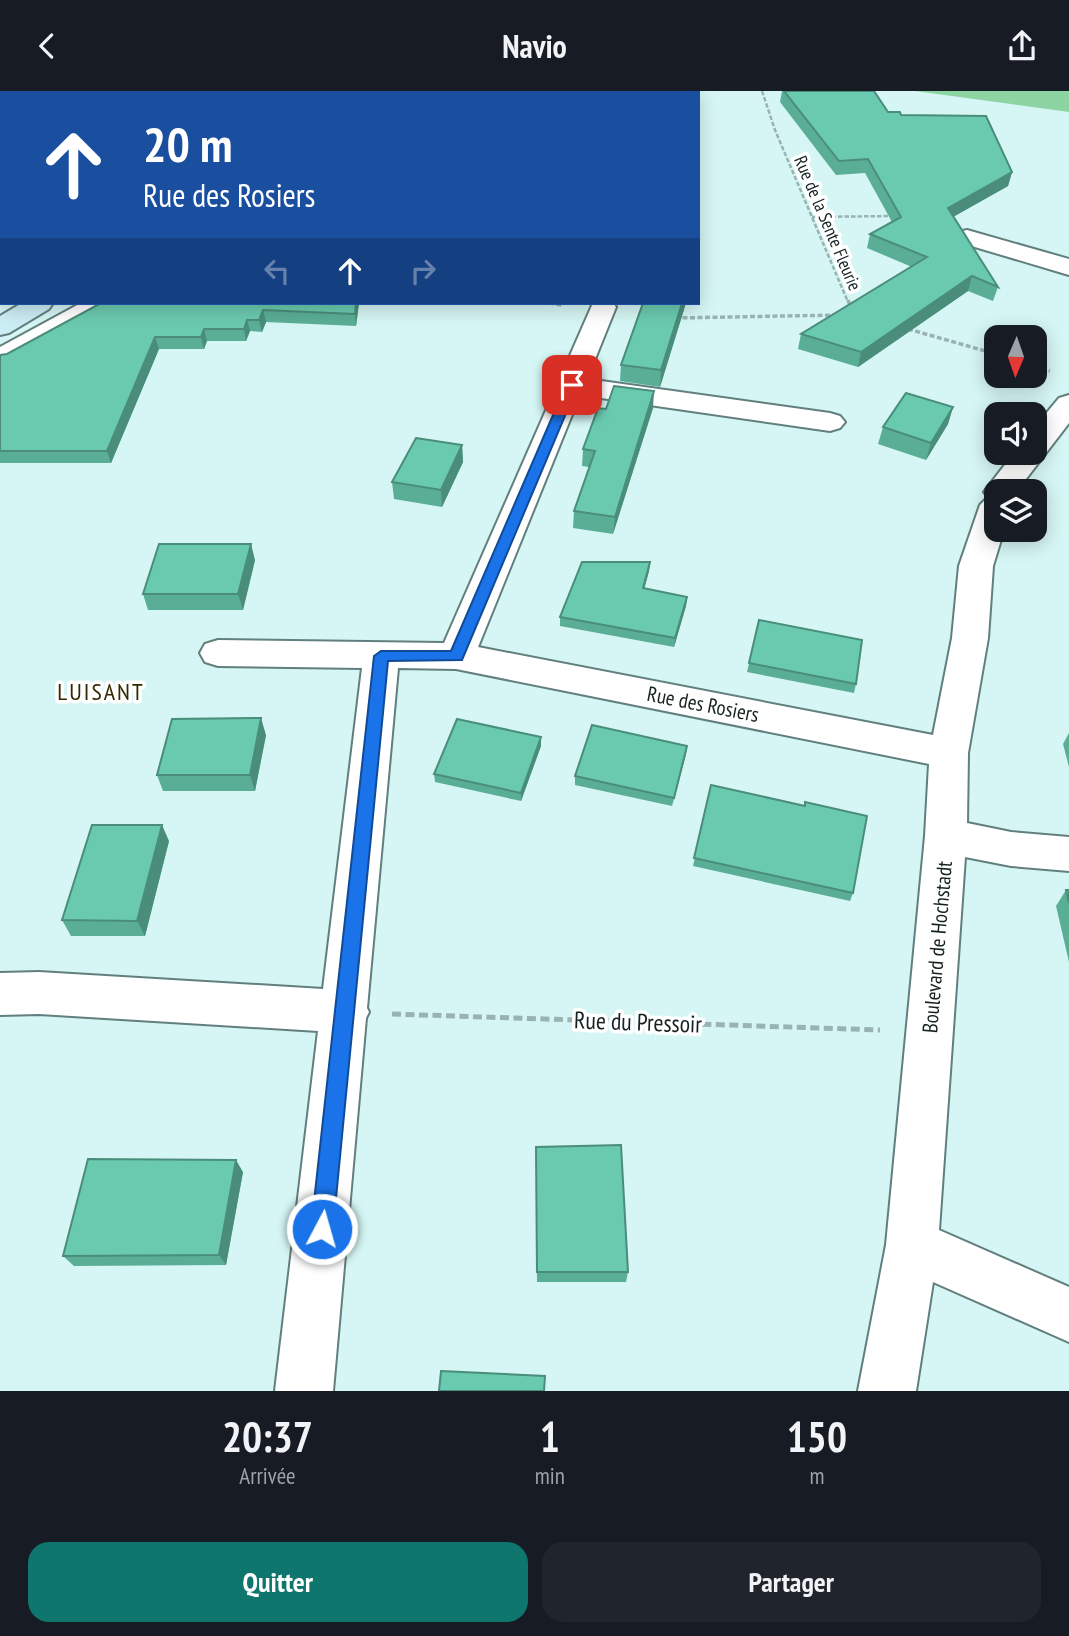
<!DOCTYPE html>
<html lang="fr">
<meta charset="utf-8">
<style>
:root{--surface:#171b24;--page:#20242c;--text:#f1f3f6;--muted:#9ea1a6;--accent:#0f766e}
body{margin:0;font-family:"PT Sans Narrow",sans-serif;background:var(--page);color:var(--text);height:100vh;display:flex;flex-direction:column;font-size:26px;white-space:nowrap}
*{box-sizing:border-box;margin:0}
p{font-size:23px;color:var(--muted)}
.icon{flex:none;width:38px;height:38px;fill:none;stroke:currentColor;stroke-width:2;stroke-linecap:round;stroke-linejoin:round}
.map{position:relative;height:1300px;overflow:hidden}
.panel{display:flex;flex-direction:column;background:var(--surface);flex:1}
.panel>*{flex:none}
.banner{position:absolute;left:0px;top:0px;width:700px;height:214px;box-shadow:0 4px 18px #0003;background:#1a4fa0;color:#fff;overflow:hidden}
.needle{width:46px;rotate:182deg}
.tools{position:absolute;left:984px;top:234px;display:grid;gap:14px}
.tools a{display:grid;place-items:center;width:63px;height:63px;border-radius:14px;background:var(--surface);box-shadow:0 4px 18px #0003;font-size:35px}
.pin{position:absolute;display:grid;place-items:center;width:60px;height:60px;color:#fff;margin:-30px;border-radius:14px;box-shadow:0 4px 10px #0006}
.me{position:absolute;width:77px;margin:-38px;rotate:6deg;stroke-linejoin:round;filter:drop-shadow(0 0 5px #0008)}
.turn{display:flex;align-items:center;gap:24px;height:147px;padding:0 28px;font-size:32px}
.turn .icon{width:91px;height:91px;stroke-width:2.5}
.turn b{display:block;font-size:49px;line-height:60px}
.lanes{display:flex;align-items:center;height:66px;padding:0 28px;background:#0003;justify-content:center;gap:35px;direction:ltr}
.lanes .off{opacity:.35}
.eta{display:flex;justify-content:space-evenly;align-items:center;height:119px;text-align:center}
.eta b{font-size:42px;font-weight:600;line-height:49px}
.button{display:flex;gap:14px;margin-top:auto;padding:14px 28px}
.button a{flex:1;height:80px;border-radius:21px;background:var(--accent);color:#fff;font-size:28px;font-weight:600;line-height:80px;text-align:center}
.button a+a{background:var(--page);color:var(--text)}
header{display:flex;justify-content:space-between;align-items:center;height:91px;padding:0 28px;background:var(--surface);font-size:32px;font-weight:600}
.map>svg:first-child{display:block}
</style>
<header><svg class="icon" aria-label="back" viewBox="0 0 24 24"><path d="M15 5l-7 7 7 7"/></svg>Navio<svg class="icon" aria-label="share" viewBox="0 0 24 24"><path d="M12 15V3M7 8l5-5 5 5M5 13v7h14v-7"/></svg></header>
<div class="map">
<svg width="1069" height="1300" viewBox="0 0 1069 1300">
<rect width="100%" height="100%" fill="#d5f6f4"/>
<path fill="#8dd4a3" d="M 0,0 L 355,0 L 2,2 L 0,40 Z
M 915,0 L 1069,0 L 1069,21 Z"/>
<g fill="none" stroke-linecap="round" stroke-linejoin="round">
<defs>
<path id="street" d="M 548,0 L 593,0 L 547,2 Z
M 0,50 L 2,50 L 2,62 L 0,62 Z
M 967,139 L 1069,168 L 1069,184 L 958,151 L 955,146 L 958,141 Z
M 81,212 L 113,212 L 109,218 L 10,273 L 0,275 L 0,256 Z
M 593,212 L 613,212 L 616,216 L 587,288 L 830,322 L 840,325 L 845,331 L 840,337 L 830,340 L 580,304 L 478,556 L 933,644 L 952,547 L 959,475 L 980,414 L 988,406 L 984,401 L 1014,362 L 1034,362 L 1034,337 L 1059,307 L 1069,304 L 1069,332 L 1016,401 L 996,401 L 996,439 L 1004,439 L 993,475 L 988,547 L 968,662 L 967,732 L 1011,741 L 1069,746 L 1069,780 L 1011,775 L 965,766 L 939,1139 L 1069,1196 L 1069,1251 L 933,1191 L 916,1300 L 858,1300 L 886,1154 L 925,745 L 929,673 L 456,578 L 398,577 L 367,917 L 369,921 L 366,927 L 333,1300 L 275,1300 L 318,940 L 39,923 L 0,924 L 0,882 L 39,881 L 323,898 L 362,577 L 218,575 L 205,571 L 200,562 L 205,553 L 218,549 L 444,552 Z"/>
<path id="secondary" d="M 368,0 L 390,0 L 367,2 Z
M 22,212 L 53,212 L 49,218 L 9,242 L 0,244 L 0,225 Z"/>
</defs>
<use href="#street" stroke="#617f7e" stroke-width="4"/>
<use href="#secondary" stroke="#617f7e" stroke-width="4"/>
<path stroke="#99b3b2" stroke-width="2.5" stroke-dasharray="4.5 2" stroke-linecap="butt" d="M 762,0 L 775,39 L 848,211
M 812,126 L 892,125"/>
<path stroke="#99b3b2" stroke-width="3.5" stroke-dasharray="5 2.5" stroke-linecap="butt" d="M 848,209 L 851,217
M 549,212 L 562,214
M 675,227 L 838,224
M 908,238 L 996,263
M 1034,276 L 1050,280"/>
<path stroke="#99b3b2" stroke-width="5" stroke-dasharray="9 4.5" stroke-linecap="butt" d="M 392,923 L 880,939"/>
<use href="#street" fill="#fff" fill-rule="evenodd"/>
<use href="#secondary" fill="#cbeef4" fill-rule="evenodd"/>
</g>
<path fill="#5bae96" d="M 782,0 L 874,0 L 888,21 L 901,24 L 1012,81 L 1008,95 L 953,126 L 998,196 L 993,210 L 968,200 L 858,276 L 798,258 L 801,243 L 912,176 L 867,157 L 870,143 L 892,131 L 865,82 L 836,84 L 780,11 Z
M 101,212 L 359,212 L 356,235 L 266,231 L 262,241 L 250,240 L 246,250 L 207,250 L 204,258 L 159,258 L 111,372 L 0,372 L 0,264 L 7,263 Z
M 643,212 L 686,212 L 660,296 L 620,290 L 621,274 Z
M 953,316 L 948,333 L 926,369 L 878,353 L 883,336 Z
M 653,317 L 613,443 L 573,437 L 574,420 L 589,376 L 582,375 L 583,358 L 606,318 Z
M 462,354 L 463,371 L 442,416 L 394,408 L 392,391 Z
M 255,469 L 243,519 L 148,519 L 143,503 Z
M 650,471 L 649,480 L 644,498 L 687,506 L 686,515 L 674,556 L 560,535 L 560,526 Z
M 759,529 L 856,593 L 854,602 L 747,581 Z
M 1069,642 L 1069,676 L 1063,653 Z
M 266,644 L 255,700 L 163,700 L 157,684 Z
M 541,646 L 541,655 L 521,710 L 435,691 L 434,683 Z
M 686,663 L 672,715 L 575,694 L 575,685 Z
M 711,694 L 853,802 L 850,810 L 693,775 Z
M 169,750 L 145,845 L 71,845 L 62,829 Z
M 1066,799 L 1069,799 L 1069,871 L 1056,815 Z
M 536,1056 L 628,1181 L 626,1191 L 537,1191 Z
M 243,1081 L 226,1174 L 74,1175 L 63,1165 Z"/>
<path fill="#4a8d7a" d="M 1012,81 L 1008,95 L 944,131 L 948,117 Z
M 972,185 L 968,200 L 858,276 L 861,261 Z
M 356,212 L 359,212 L 356,235 L 355,223 Z
M 682,212 L 686,212 L 660,296 L 661,279 Z
M 263,219 L 266,231 L 262,241 L 259,229 Z
M 247,229 L 250,240 L 246,250 L 244,238 Z
M 204,238 L 207,250 L 204,258 L 201,246 Z
M 155,246 L 159,258 L 111,372 L 107,360 Z
M 654,300 L 653,317 L 613,443 L 615,426 Z
M 953,316 L 948,333 L 926,369 L 931,352 Z
M 462,354 L 463,371 L 442,416 L 441,399 Z
M 251,453 L 255,469 L 243,519 L 238,503 Z
M 650,471 L 649,480 L 642,506 L 643,497 Z
M 687,506 L 686,515 L 674,556 L 675,547 Z
M 261,627 L 266,644 L 255,700 L 250,684 Z
M 541,646 L 541,655 L 521,710 L 521,702 Z
M 687,655 L 686,663 L 672,715 Z
M 162,734 L 169,750 L 145,845 L 137,830 Z
M 236,1069 L 243,1081 L 226,1174 L 219,1164 Z"/>
<path fill="#6acaaf" stroke="#4a8d7a" stroke-width="2" d="M 784,0 L 874,0 L 888,21 L 900,21 L 901,24 L 986,25 L 1012,81 L 948,117 L 998,196 L 972,185 L 861,261 L 801,243 L 927,166 L 870,143 L 901,126 L 868,68 L 839,70 Z
M 2,73 L 2,149 L 0,149 L 0,76 Z
M 101,212 L 356,212 L 355,223 L 263,219 L 259,229 L 247,229 L 244,238 L 204,238 L 201,246 L 155,246 L 107,360 L 0,360 L 0,264 L 7,263 Z
M 643,212 L 682,212 L 661,279 L 621,274 Z
M 614,295 L 654,300 L 615,426 L 574,420 L 595,360 L 583,358 L 598,317 L 606,318 Z
M 906,302 L 953,316 L 931,352 L 883,336 Z
M 416,347 L 462,354 L 441,399 L 392,391 Z
M 159,453 L 251,453 L 238,503 L 143,503 Z
M 582,471 L 650,471 L 643,497 L 687,506 L 675,547 L 560,526 Z
M 759,529 L 862,549 L 856,593 L 749,572 Z
M 261,627 L 250,684 L 157,684 L 172,628 Z
M 457,628 L 541,646 L 521,702 L 434,683 Z
M 592,634 L 687,655 L 674,707 L 575,685 Z
M 711,694 L 805,715 L 805,711 L 867,725 L 853,802 L 694,767 Z
M 92,734 L 162,734 L 137,830 L 62,829 Z
M 1066,799 L 1069,799 L 1069,812 Z
M 621,1054 L 628,1181 L 537,1181 L 536,1056 Z
M 88,1068 L 236,1069 L 219,1164 L 63,1165 Z
M 441,1280 L 545,1285 L 544,1300 L 439,1300 Z"/>
<path fill="#1a73e8" stroke="#114b97" stroke-width="2" d="M 572,291 L 578,294 L 462,569 L 388,570 L 333,1138 L 329,1145 L 322,1149 L 314,1145 L 311,1138 L 374,565 L 381,560 L 451,560 L 566,294 Z"/>
<g text-anchor="middle" dominant-baseline="central" stroke-width="7" stroke-linejoin="round" paint-order="stroke">
<g font-size="18" fill="#162222" stroke="#fff">
<text transform="translate(828 132) rotate(67)">Rue de la Sente Fleurie</text>
</g>
<g font-size="21" fill="#162222" stroke="#fff">
<text transform="translate(703 613) rotate(11)">Rue des Rosiers</text>
<text transform="translate(937 856) rotate(-85)">Boulevard de Hochstadt</text>
</g>
<g font-size="24" letter-spacing="2" fill="#332900" stroke="#fff">
<text x="101" y="600">LUISANT</text>
</g>
<g font-size="24" fill="#162222" stroke="#fff">
<text transform="translate(638 931) rotate(2)">Rue du Pressoir</text>
</g>
</g>
</svg>
<div class="tools">
<a><svg class="needle" viewBox="-14 -14 28 28"><path d="M0-13l5 13h-10z" fill="#e53935"/><path d="M0 13l5-13h-10z" fill="#9ea1a6"/></svg></a>
<a><svg class="icon" aria-label="sound" viewBox="0 0 24 24"><path d="M4 9h4l5-4v14l-5-4H4zM17 9q2 3 0 6"/></svg></a>
<a><svg class="icon" aria-label="layers" viewBox="0 0 24 24"><path d="M12 4l9 5-9 5-9-5zM3 14l9 5 9-5"/></svg></a>
</div>
<div class="pin" style="left:572px;top:294px;background:#d93025"><svg class="icon" aria-label="arrive" viewBox="0 0 24 24"><path d="M6 21V4h12l-3 4 3 4H6"/></svg></div>
<svg class="me" style="left:322px;top:1138px" viewBox="-20 -20 40 40"><circle r="17" fill="#1a73e8" stroke="#fff" stroke-width="3"/><path d="M0-11L8 9 0 5-8 9z" fill="#fff"/></svg>
<div class="banner">
<div class="turn"><svg class="icon" aria-label="ahead" viewBox="0 0 24 24"><path d="M12 20V5M6 11l6-6 6 6"/></svg><div><b>20 m</b>Rue des Rosiers</div></div>
<div class="lanes"><svg class="icon off" aria-label="left" viewBox="0 0 24 24"><path d="M17 20v-9H6M10 6l-5 5 5 5"/></svg><svg class="icon" aria-label="ahead" viewBox="0 0 24 24"><path d="M12 20V5M6 11l6-6 6 6"/></svg><svg class="icon off" aria-label="right" viewBox="0 0 24 24"><path d="M7 20v-9h11M14 6l5 5-5 5"/></svg></div>
</div>
</div>
<section class="panel">
<div class="eta">
<div><b>20:37</b><p>Arrivée</p></div>
<div><b>1</b><p>min</p></div>
<div><b>150</b><p>m</p></div>
</div>
<div class="button"><a>Quitter</a><a>Partager</a></div>
</section>
